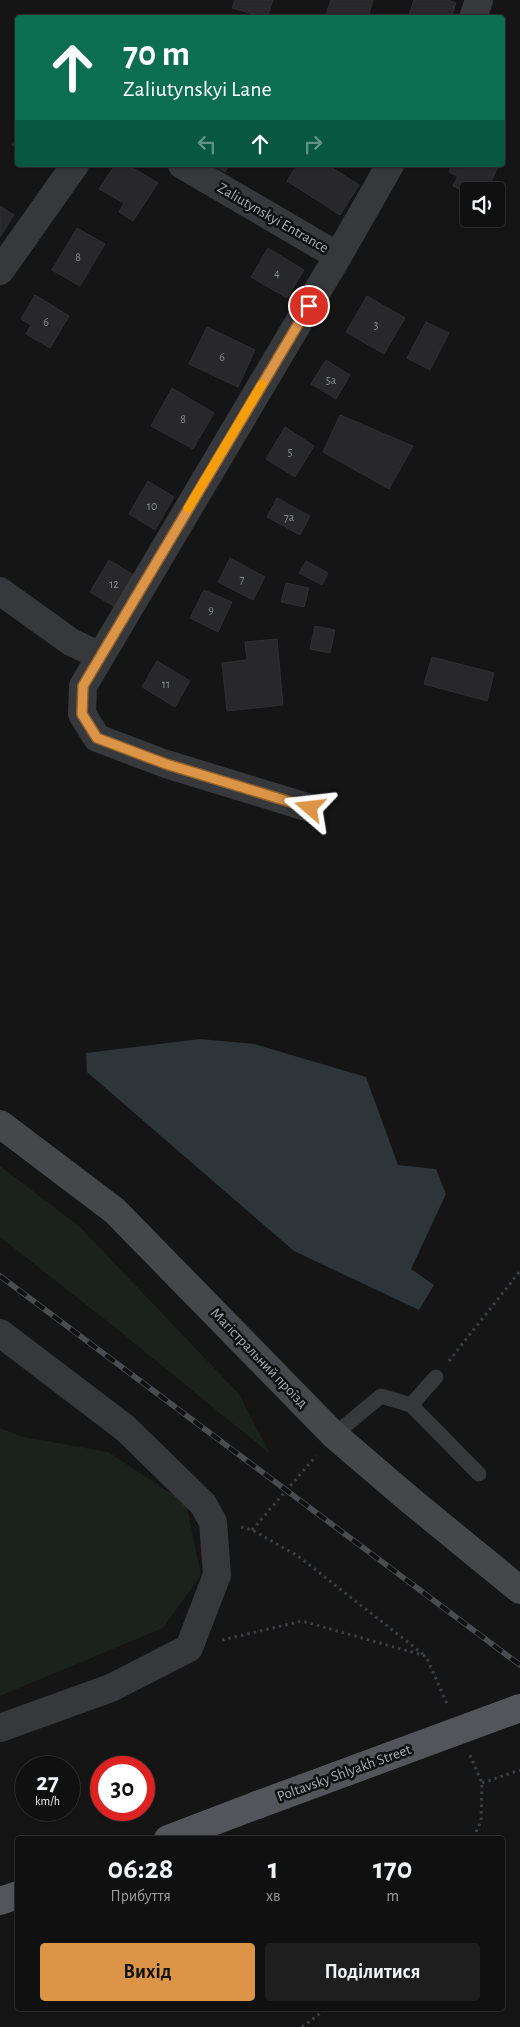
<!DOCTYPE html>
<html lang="uk">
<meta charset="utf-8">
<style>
:root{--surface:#101010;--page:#1e1e1e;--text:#f1f3f6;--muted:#9c9d9f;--line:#303030;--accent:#dc9547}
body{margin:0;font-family:"Alegreya Sans",sans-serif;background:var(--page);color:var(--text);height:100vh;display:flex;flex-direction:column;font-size:19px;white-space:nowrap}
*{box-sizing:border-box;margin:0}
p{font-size:16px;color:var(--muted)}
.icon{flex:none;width:28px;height:28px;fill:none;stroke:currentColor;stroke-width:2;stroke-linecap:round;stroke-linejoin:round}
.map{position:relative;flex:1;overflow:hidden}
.sheet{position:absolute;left:15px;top:1836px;width:490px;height:175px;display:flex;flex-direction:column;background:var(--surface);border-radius:5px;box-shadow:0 1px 4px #0004,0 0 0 1px var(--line)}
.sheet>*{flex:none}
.banner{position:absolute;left:15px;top:15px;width:490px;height:152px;border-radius:5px;box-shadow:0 1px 4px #0004,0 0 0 1px var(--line);background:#0b6e4f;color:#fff;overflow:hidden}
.tools{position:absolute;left:460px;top:182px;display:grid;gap:10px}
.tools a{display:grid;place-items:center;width:45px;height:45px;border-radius:5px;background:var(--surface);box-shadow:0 1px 4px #0004,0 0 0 1px var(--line);font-size:25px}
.speed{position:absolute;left:15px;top:1756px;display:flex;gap:10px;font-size:25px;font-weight:700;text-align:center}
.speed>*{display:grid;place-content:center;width:65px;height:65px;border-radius:50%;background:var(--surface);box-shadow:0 1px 4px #0004,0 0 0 1px var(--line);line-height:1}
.speed small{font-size:12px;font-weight:400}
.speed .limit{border:8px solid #d22;background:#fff;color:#111}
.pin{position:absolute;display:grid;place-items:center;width:42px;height:42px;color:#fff;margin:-21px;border:2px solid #fff;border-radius:50%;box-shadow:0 1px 5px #0007}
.me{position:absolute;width:55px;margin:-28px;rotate:287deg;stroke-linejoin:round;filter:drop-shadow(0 0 4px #0008)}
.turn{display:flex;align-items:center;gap:18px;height:105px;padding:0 25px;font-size:22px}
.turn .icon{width:65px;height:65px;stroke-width:2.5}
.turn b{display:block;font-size:35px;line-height:42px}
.lanes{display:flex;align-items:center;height:48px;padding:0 25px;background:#0003;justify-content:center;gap:25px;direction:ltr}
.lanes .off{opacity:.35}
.eta{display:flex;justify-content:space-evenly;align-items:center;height:85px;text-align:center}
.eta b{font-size:30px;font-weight:700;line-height:35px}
.button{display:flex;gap:10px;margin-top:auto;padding:10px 25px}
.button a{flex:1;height:58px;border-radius:5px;background:var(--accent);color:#111;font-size:20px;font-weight:700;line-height:58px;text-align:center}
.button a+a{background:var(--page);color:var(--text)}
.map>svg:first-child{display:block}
</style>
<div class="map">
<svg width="520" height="2027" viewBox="0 0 520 2027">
<rect width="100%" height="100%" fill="#151516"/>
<path fill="#1b211b" d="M 0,1166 L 80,1227 L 239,1394 L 270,1454 L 122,1333 L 0,1237 Z
M 0,1428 L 23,1437 L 108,1452 L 186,1503 L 201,1575 L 163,1628 L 0,1696 Z"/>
<path fill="#2d3539" d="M 200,1039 L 254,1044 L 366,1077 L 398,1165 L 436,1169 L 446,1194 L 411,1269 L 434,1285 L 419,1310 L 294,1251 L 87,1072 L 86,1053 Z"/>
<path fill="#28282a" stroke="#2f2f32" d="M 235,0 L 273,0 L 267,18 L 232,8 Z
M 331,0 L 373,0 L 368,18 L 339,18 L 326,14 Z
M 414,0 L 448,0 L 456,3 L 451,18 L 408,18 Z
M 18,137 L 18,148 L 12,145 Z
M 115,165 L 128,165 L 158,183 L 133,221 L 119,212 L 124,203 L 99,189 Z
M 213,165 L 229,165 L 225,172 Z
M 297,165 L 328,165 L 359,185 L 340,215 L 287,181 Z
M 452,165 L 499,165 L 487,190 L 480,187 L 478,191 L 469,191 L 469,194 L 453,186 L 458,176 L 449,172 Z
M 0,206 L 14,215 L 0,237 Z
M 77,228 L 105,244 L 80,286 L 52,270 Z
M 268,248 L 304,270 L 287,298 L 251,277 Z
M 35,295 L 69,316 L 50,348 L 26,334 L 31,325 L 21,319 Z
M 367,296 L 405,318 L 384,354 L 346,332 Z
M 426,322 L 449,333 L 430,370 L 407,358 Z
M 207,327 L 255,350 L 238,387 L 189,364 Z
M 326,360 L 350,375 L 336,399 L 311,384 Z
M 172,388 L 214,413 L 193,449 L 151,426 Z
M 340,415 L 413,446 L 389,489 L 323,452 Z
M 285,427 L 314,446 L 295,477 L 266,459 Z
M 148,481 L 174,497 L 155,530 L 129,514 Z
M 277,498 L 310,516 L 300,535 L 267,517 Z
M 230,558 L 265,577 L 253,600 L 218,582 Z
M 109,560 L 137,577 L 118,609 L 90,592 Z
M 306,561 L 328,573 L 322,585 L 299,573 Z
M 286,583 L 309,588 L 304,607 L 281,602 Z
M 204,590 L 232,602 L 218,632 L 190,618 Z
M 315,626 L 335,630 L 330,653 L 310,649 Z
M 277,639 L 283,705 L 227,711 L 222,663 L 247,660 L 245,642 Z
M 432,657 L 494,673 L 487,701 L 424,684 Z
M 157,661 L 190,681 L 175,707 L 142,687 Z"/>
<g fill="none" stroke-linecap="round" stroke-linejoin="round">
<path stroke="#3c3f42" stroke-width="3" stroke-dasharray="2.5 4" stroke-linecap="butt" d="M 449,1361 L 520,1271
M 241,1527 L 252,1530 L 298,1556 L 423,1654
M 252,1530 L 316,1456
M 222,1640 L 302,1621 L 426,1656 L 448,1706
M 470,1755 L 482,1783 L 481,1821 L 473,1839
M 482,1783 L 520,1770
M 302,2027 L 326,2009"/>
<path stroke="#36383b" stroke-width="15" d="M 411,1405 L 479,1474
M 334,1435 L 381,1396 L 411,1405 L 436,1377"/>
<path stroke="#36383b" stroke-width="28" d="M 473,18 L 479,0
M 182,165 L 338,256
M 0,271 L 75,165
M 0,591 L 71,642 L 100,656
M 310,808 L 166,764 L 97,738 L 82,714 L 83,686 L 338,256 L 390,165
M 0,1333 L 125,1428 L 203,1504 L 213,1522 L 217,1575 L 189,1648 L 111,1688 L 0,1728"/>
<path stroke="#45474b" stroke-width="28" d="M 0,1124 L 115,1211 L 334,1435 L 410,1500 L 520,1590"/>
<path stroke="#53555a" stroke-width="28" d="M 168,1839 L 257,1805
M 0,1901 L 18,1895"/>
<defs>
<path id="rail" d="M 0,1276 L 520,1665"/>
</defs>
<use href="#rail" stroke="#4a4c50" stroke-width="5.5"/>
<use href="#rail" stroke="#101011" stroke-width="4" stroke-dasharray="11" stroke-linecap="butt"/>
<path stroke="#53555a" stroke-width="28" d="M 257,1805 L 520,1708"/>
</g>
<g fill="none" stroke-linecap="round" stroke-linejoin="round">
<defs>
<path id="route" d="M 309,306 L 83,686 L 82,714 L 97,738 L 166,764 L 310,808"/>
</defs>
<use href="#route" stroke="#8f612e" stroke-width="12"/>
<use href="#route" stroke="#dc9547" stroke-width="9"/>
<path stroke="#f59e0b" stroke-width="9" d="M 188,508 L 262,384"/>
</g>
<g text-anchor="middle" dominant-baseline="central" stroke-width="5" stroke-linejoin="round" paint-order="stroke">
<g font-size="12" fill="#878c92">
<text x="78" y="257">8</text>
<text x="277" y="273">4</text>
<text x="46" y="322">6</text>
<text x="376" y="325">3</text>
<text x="222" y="357">6</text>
<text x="331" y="380">5а</text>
<text x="183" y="419">8</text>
<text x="290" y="452">5</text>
<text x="152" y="506">10</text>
<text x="289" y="517">7а</text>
<text x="242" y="579">7</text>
<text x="114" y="584">12</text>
<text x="211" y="610">9</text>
<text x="166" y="684">11</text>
</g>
<g font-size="15" fill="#a8aeb5" stroke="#101011">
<text transform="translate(273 218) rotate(30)">Zaliutynskyi Entrance</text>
<text transform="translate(259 1358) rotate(46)">Магістральний проїзд</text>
<text transform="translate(344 1773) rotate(-20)">Poltavsky Shlyakh Street</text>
</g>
</g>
</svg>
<div class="tools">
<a><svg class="icon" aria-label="sound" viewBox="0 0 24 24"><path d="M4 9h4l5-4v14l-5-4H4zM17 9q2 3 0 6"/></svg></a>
</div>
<div class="speed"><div>27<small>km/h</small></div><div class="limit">30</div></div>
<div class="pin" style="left:309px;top:306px;background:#d93025"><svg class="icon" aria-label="arrive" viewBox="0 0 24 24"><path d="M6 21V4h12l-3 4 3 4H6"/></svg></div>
<svg class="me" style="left:310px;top:808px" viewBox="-20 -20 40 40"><path d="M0-17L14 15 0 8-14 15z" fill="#dc9547" stroke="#fff" stroke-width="4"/></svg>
<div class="banner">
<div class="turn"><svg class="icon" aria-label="ahead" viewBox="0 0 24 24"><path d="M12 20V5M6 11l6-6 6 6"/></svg><div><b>70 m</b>Zaliutynskyi Lane</div></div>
<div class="lanes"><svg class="icon off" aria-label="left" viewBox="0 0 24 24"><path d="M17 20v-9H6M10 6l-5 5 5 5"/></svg><svg class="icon" aria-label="ahead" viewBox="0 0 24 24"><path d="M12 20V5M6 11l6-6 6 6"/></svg><svg class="icon off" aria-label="right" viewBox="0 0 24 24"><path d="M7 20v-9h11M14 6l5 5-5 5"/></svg></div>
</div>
<section class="sheet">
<div class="eta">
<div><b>06:28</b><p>Прибуття</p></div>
<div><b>1</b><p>хв</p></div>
<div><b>170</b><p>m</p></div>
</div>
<div class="button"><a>Вихід</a><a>Поділитися</a></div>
</section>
</div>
